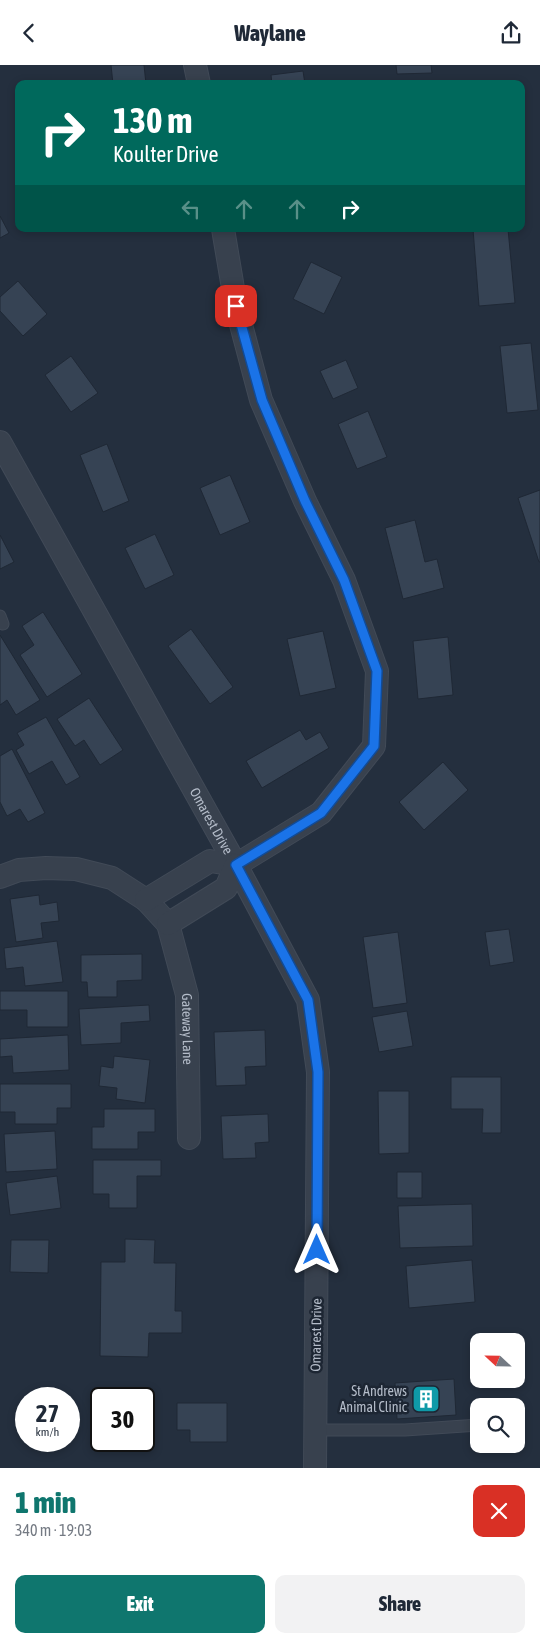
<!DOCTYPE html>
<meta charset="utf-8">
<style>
:root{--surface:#fff;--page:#f2f2f3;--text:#1f2937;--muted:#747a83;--accent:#0f766e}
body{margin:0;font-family:"Asap Condensed",sans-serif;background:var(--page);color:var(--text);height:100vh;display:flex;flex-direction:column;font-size:19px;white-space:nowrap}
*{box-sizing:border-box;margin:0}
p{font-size:16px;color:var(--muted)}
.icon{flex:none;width:28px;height:28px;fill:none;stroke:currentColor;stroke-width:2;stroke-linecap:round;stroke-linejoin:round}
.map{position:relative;height:1403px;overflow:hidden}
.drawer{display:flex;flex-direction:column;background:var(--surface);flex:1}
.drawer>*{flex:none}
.guide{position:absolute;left:15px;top:15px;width:510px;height:152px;border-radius:10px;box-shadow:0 2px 8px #0003;background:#00695c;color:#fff;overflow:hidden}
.needle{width:32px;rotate:292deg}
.controls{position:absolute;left:470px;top:1268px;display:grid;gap:10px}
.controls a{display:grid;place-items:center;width:55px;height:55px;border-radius:10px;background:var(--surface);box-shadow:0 2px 8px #0003;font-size:25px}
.speed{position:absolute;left:15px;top:1322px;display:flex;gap:10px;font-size:25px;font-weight:700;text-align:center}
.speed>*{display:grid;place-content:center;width:65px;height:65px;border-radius:50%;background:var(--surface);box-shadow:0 2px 8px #0003;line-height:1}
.speed small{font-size:12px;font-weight:400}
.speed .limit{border:2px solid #111;border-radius:8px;background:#fff;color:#111}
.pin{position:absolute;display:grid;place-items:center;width:42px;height:42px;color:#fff;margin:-21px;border-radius:10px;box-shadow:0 2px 8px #0006}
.me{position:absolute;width:55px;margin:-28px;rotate:0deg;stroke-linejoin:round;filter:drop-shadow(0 0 4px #0008)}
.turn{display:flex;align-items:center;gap:18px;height:105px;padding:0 15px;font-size:22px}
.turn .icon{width:65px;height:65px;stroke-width:2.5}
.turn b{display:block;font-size:35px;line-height:42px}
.lanes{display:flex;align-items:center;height:48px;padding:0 15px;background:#0003;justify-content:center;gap:25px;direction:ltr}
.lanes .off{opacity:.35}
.round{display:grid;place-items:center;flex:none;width:52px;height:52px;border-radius:10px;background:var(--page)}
.head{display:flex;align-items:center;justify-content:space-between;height:85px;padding:0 15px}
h1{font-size:30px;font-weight:800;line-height:38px;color:var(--accent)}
.primary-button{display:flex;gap:10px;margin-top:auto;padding:10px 15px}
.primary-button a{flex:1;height:58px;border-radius:10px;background:var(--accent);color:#fff;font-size:20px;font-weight:800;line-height:58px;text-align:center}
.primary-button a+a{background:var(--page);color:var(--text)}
header{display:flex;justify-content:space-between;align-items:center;height:65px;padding:0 15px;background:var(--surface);font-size:22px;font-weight:800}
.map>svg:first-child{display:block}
</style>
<header><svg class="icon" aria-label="back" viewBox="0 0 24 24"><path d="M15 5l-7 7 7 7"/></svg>Waylane<svg class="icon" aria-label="share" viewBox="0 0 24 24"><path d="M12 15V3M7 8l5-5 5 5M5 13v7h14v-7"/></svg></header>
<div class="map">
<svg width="540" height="1403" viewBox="0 0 540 1403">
<rect width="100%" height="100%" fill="#242f3e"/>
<path fill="#364354" stroke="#1f2835" d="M 111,0 L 144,0 L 146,19 L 113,19 Z
M 396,0 L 431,0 L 432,8 L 397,9 Z
M 303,6 L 305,19 L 272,19 L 271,10 Z
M 0,151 L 9,168 L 0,173 Z
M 473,164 L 508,164 L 515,238 L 479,241 Z
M 311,197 L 342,212 L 324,249 L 293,234 Z
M 18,216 L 47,249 L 23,271 L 0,246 L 0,232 Z
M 531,278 L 538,345 L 507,348 L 500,281 Z
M 71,291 L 98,328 L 71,347 L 45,310 Z
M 346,295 L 358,323 L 333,334 L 320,306 Z
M 368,346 L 387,392 L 357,404 L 338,359 Z
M 107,379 L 129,436 L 103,447 L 80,390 Z
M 230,410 L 250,457 L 220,470 L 200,423 Z
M 540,425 L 540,497 L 539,497 L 518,433 Z
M 415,455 L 425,497 L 437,494 L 444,523 L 403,534 L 385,463 Z
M 155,469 L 174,510 L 145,524 L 125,483 Z
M 0,470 L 14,497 L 0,504 Z
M 43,547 L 82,609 L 47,632 L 20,590 L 34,580 L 22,561 Z
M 191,564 L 233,622 L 210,639 L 168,581 Z
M 323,566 L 336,623 L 300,631 L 287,574 Z
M 0,570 L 40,635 L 16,650 L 7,635 L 0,640 Z
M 448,572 L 453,630 L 418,634 L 413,576 Z
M 89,633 L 123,685 L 100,700 L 84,675 L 75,681 L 57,654 Z
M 46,652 L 80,712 L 66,720 L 52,696 L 29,709 L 16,685 L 24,680 L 17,668 Z
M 300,665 L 306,675 L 320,667 L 329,683 L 262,723 L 246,696 Z
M 12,684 L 45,748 L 28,757 L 20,744 L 7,751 L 0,737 L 0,691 Z
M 443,697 L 468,725 L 424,765 L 399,737 Z
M 39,830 L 40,840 L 57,837 L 59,856 L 41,858 L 43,873 L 16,877 L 10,834 Z
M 509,864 L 514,897 L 490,901 L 485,867 Z
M 398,867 L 407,938 L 373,943 L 363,872 Z
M 57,876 L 63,917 L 25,921 L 23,902 L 6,904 L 4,883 Z
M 142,889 L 142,915 L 117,916 L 117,932 L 88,932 L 87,917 L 81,917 L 81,890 Z
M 0,926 L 68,926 L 68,962 L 27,962 L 27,945 L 0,945 Z
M 149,940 L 150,956 L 121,958 L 121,978 L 81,980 L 79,944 Z
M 407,946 L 413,981 L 379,987 L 372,952 Z
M 265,965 L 266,1001 L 245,1002 L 246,1020 L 216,1021 L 214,967 Z
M 68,970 L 69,1005 L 13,1008 L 12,991 L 0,992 L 0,974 Z
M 114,991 L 150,995 L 145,1038 L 116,1034 L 117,1023 L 99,1021 L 101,1001 L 113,1003 Z
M 451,1012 L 501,1012 L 501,1068 L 482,1068 L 483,1044 L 451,1044 Z
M 0,1019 L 71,1019 L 71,1043 L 57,1043 L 57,1059 L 15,1059 L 15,1047 L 0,1047 Z
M 378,1026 L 409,1026 L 409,1088 L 379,1089 Z
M 104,1044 L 155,1044 L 155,1067 L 138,1067 L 138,1084 L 92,1084 L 92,1062 L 104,1062 Z
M 268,1049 L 269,1077 L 255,1078 L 256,1093 L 223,1094 L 221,1051 Z
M 55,1066 L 57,1104 L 6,1107 L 4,1069 Z
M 93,1095 L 161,1095 L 161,1111 L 137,1111 L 137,1143 L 109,1143 L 109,1129 L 93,1129 Z
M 397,1107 L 422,1107 L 422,1133 L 397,1133 Z
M 57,1111 L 61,1143 L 10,1150 L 6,1118 Z
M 472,1139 L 473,1181 L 400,1183 L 398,1141 Z
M 125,1174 L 155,1175 L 154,1198 L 176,1198 L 175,1246 L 182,1246 L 182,1268 L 149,1268 L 148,1292 L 100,1291 L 101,1197 L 125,1197 Z
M 11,1175 L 49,1175 L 48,1208 L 10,1207 Z
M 472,1195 L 475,1237 L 409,1243 L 406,1201 Z
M 454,1314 L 456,1350 L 397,1354 L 395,1318 Z
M 177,1338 L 227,1338 L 227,1377 L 190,1377 L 190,1365 L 177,1365 Z"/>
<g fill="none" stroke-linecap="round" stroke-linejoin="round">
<defs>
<path id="service" d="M 0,551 L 3,559
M 316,1365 L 405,1365 L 479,1360"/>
<g id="minor">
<path d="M 195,0 L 199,19"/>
<path d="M 223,164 L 236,241 L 261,335 L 305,436 L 344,515 L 377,606 L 374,681 L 321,748 L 236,800"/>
<path id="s1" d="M 0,377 L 236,800 L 308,935 L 318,1007 L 315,1403"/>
<path id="s2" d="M 0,812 L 19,805 L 46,803 L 76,804 L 112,813 L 146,835 L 168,859 L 187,930 L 189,1073"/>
<path d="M 146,835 L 210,796 L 236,800"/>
<path d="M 168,859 L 226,823 L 236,800"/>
</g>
</defs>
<use href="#service" stroke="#414a57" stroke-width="13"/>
<use href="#minor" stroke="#414a57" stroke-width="24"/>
<use href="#service" stroke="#38414e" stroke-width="11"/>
<use href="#minor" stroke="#38414e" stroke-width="22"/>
</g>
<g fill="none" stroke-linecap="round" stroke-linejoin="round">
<defs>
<path id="route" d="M 236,241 L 262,335 L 305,436 L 344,515 L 377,606 L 374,681 L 321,748 L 236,800 L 308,935 L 318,1007 L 317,1185"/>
</defs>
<use href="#route" stroke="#114b97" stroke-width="12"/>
<use href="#route" stroke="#1a73e8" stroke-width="9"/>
</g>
<defs>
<symbol id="building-square" viewBox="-11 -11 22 22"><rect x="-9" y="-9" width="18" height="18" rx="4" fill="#0f9aa8" stroke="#1d2633"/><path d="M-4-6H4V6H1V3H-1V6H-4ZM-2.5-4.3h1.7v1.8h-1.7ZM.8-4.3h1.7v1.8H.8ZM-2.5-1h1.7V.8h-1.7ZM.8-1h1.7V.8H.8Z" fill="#fff"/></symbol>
</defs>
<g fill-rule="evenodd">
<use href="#building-square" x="410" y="1318" width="32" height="32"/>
</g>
<g text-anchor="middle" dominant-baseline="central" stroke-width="5" stroke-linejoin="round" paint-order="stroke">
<g font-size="14" fill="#b4bcc9" stroke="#1d2633">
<text stroke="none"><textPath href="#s1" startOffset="434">Omarest Drive</textPath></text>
<text stroke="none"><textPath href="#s2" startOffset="295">Gateway Lane</textPath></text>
<text transform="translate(316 1270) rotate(-89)">Omarest Drive</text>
</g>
<g font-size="14" fill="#b4bcc9" stroke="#1d2633" text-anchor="end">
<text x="407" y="1326">St Andrews<tspan x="407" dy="16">Animal Clinic</tspan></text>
</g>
</g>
</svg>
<div class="controls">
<a><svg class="needle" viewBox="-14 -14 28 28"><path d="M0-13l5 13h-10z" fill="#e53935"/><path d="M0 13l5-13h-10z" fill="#747a83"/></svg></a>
<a><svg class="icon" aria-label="search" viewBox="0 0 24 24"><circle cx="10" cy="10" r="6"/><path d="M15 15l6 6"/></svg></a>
</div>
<div class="speed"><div>27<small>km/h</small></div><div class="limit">30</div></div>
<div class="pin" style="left:236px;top:241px;background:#d93025"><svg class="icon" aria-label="arrive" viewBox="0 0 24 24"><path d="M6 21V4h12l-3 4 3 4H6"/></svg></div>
<svg class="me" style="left:317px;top:1185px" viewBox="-20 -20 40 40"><path d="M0-17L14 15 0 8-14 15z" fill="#1a73e8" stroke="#fff" stroke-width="4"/></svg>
<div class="guide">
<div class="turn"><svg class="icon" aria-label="right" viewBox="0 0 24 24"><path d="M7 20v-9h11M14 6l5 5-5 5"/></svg><div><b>130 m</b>Koulter Drive</div></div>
<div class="lanes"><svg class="icon off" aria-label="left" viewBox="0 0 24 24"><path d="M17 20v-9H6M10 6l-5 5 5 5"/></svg><svg class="icon off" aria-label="ahead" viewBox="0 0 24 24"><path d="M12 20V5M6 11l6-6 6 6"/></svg><svg class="icon off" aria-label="ahead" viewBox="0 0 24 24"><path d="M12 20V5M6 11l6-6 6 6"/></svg><svg class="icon" aria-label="right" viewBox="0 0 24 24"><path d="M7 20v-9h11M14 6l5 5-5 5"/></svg></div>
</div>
</div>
<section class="drawer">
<div class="head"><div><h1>1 min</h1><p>340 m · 19:03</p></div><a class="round" style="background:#d93025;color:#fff"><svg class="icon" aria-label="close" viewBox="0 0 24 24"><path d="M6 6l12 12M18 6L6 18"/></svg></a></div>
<div class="primary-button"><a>Exit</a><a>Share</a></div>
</section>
